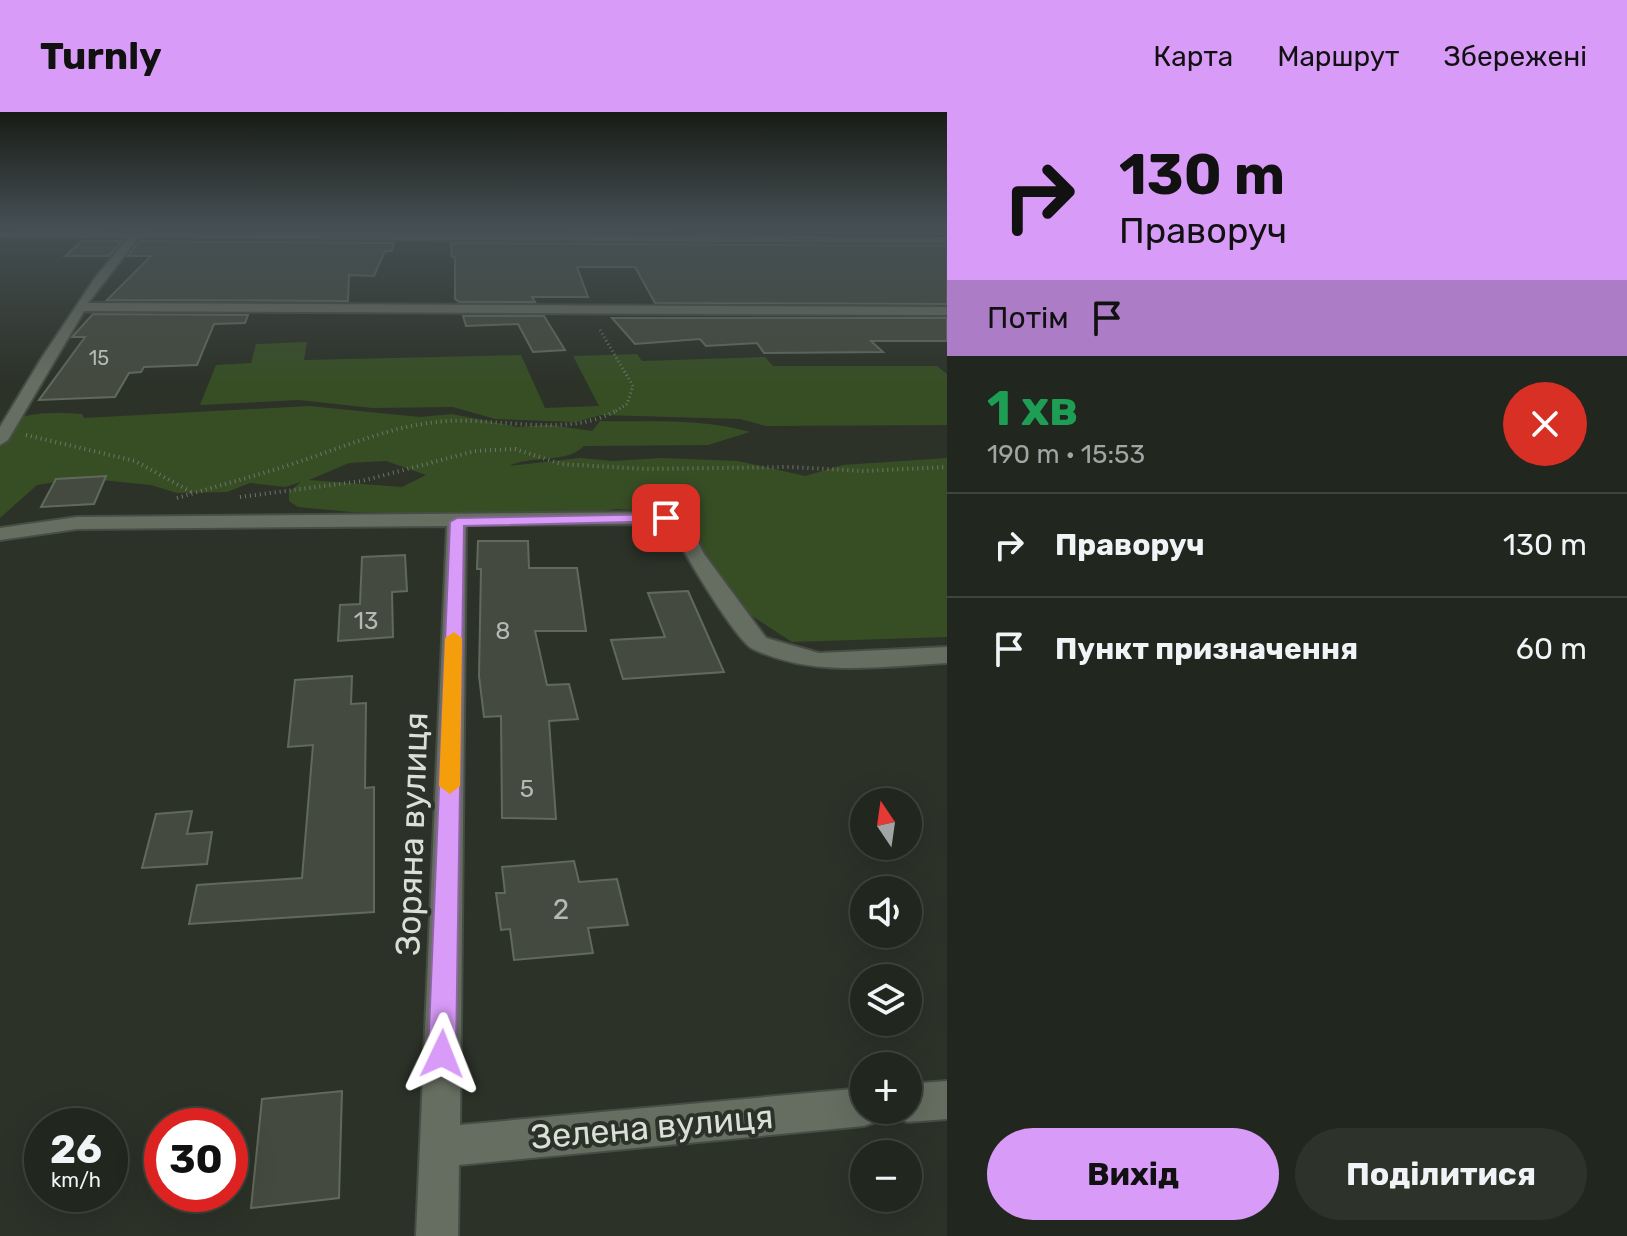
<!DOCTYPE html>
<html lang="uk">
<meta charset="utf-8">
<style>
:root{--surface:#21261e;--page:#2d322b;--text:#f1f3f6;--muted:#a2a5a4;--line:#3e433c;--accent:#d89bf8}
body{margin:0;font-family:Rubik,sans-serif;background:var(--page);color:var(--text);height:100vh;display:flex;flex-direction:column;font-size:30px;white-space:nowrap}
*{box-sizing:border-box;margin:0}
p{font-size:26px;color:var(--muted)}
.icon{flex:none;width:44px;height:44px;fill:none;stroke:currentColor;stroke-width:2;stroke-linecap:round;stroke-linejoin:round}
.map{position:relative;flex:1;overflow:hidden}
.drawer{display:flex;flex-direction:column;background:var(--surface);width:680px}
.drawer>*{flex:none}
.hud{background:#d89bf8;color:#111;overflow:hidden}
.needle{width:52px;rotate:347deg}
.tools{position:absolute;left:850px;top:676px;display:grid;gap:16px}
.tools a{display:grid;place-items:center;width:72px;height:72px;border-radius:50%;background:var(--surface);box-shadow:0 8px 32px #0002,0 0 0 2px var(--line);font-size:40px}
.speed{position:absolute;left:24px;top:996px;display:flex;gap:16px;font-size:40px;font-weight:700;text-align:center}
.speed>*{display:grid;place-content:center;width:104px;height:104px;border-radius:50%;background:var(--surface);box-shadow:0 8px 32px #0002,0 0 0 2px var(--line);line-height:1}
.speed small{font-size:20px;font-weight:400}
.speed .limit{border:12px solid #d22;background:#fff;color:#111}
.pin{position:absolute;display:grid;place-items:center;width:68px;height:68px;color:#fff;margin:-34px;border-radius:16px;box-shadow:0 4px 12px #0006}
.me{position:absolute;width:88px;margin:-44px;rotate:2deg;stroke-linejoin:round;filter:drop-shadow(0 0 6px #0008)}
.turn{display:flex;align-items:center;gap:28px;height:168px;padding:0 40px;font-size:36px}
.turn .icon{width:104px;height:104px;stroke-width:2.5}
.turn b{display:block;font-size:56px;line-height:68px}
.then{display:flex;align-items:center;height:76px;padding:0 40px;background:#0003;gap:16px;font-size:30px}
.round{display:grid;place-items:center;flex:none;width:84px;height:84px;border-radius:42px;background:var(--page)}
.head{display:flex;align-items:center;justify-content:space-between;height:136px;padding:0 40px}
h1{font-size:48px;font-weight:700;line-height:60px;color:#1e9e55}
.action{display:flex;gap:16px;margin-top:auto;padding:16px 40px}
.action a{flex:1;height:92px;border-radius:48px;background:var(--accent);color:#111;font-size:32px;font-weight:700;line-height:92px;text-align:center}
.action a+a{background:var(--page);color:var(--text)}
ul{padding:0;list-style:none}
li{display:flex;align-items:center;gap:24px;height:104px;padding:0 40px;border-top:2px solid var(--line)}
li div{flex:1}
li b{display:block;font-size:30px}
li em{font-style:normal}
header{display:flex;align-items:center;gap:48px;box-sizing:border-box;height:112px;padding:0 40px;background:var(--accent);color:#111}
header strong{font-size:38px}
nav{display:flex;gap:44px;margin-inline-start:auto;font-size:28px}
main{display:flex;flex:1;min-height:0}
.map>svg:first-child{display:block}
</style>
<header>
<strong>Turnly</strong>
<nav><a>Карта</a><a>Маршрут</a><a>Збережені</a></nav>
</header>
<main>
<div class="map">
<svg width="947" height="1124" viewBox="0 0 947 1124">
<rect width="100%" height="100%" fill="#2c3228"/>
<path fill="#374e25" fill-rule="evenodd" d="M 307,230 L 304,248 L 521,243 L 545,296 L 599,294 L 573,244 L 637,242 L 642,249 L 765,245 L 773,254 L 937,254 L 947,262 L 947,313 L 766,314 L 740,307 L 601,303 L 576,310 L 495,307 L 453,295 L 372,296 L 299,288 L 200,293 L 216,253 L 251,251 L 256,232 Z
M 309,294 L 420,305 L 452,302 L 517,315 L 550,313 L 592,319 L 600,309 C 649,310 704,306 750,320 L 708,333 L 584,334 C 567,352 530,343 509,354 L 580,346 L 613,349 L 662,346 L 738,349 L 805,364 L 843,353 L 947,346 L 947,525 L 792,530 L 746,500 L 706,459 L 682,401 L 616,397 L 559,406 L 351,400 L 298,395 L 289,389 L 289,380 L 301,370 L 285,375 L 250,371 L 227,380 L 177,381 L 151,373 L 81,366 L 37,373 L 0,406 L 0,319 C 17,297 58,301 82,302 L 84,306 ZM 386,349 L 426,363 L 402,375 L 309,368 L 349,351 Z"/>
<path fill="#444a3f" stroke="#61695d" stroke-width="2" d="M 99,114 L 398,114 L 397,117 Z
M 453,114 L 947,114 L 947,122 L 452,118 Z
M 82,129 L 122,129 L 109,144 L 65,144 Z
M 139,129 L 394,131 L 392,139 L 385,139 L 374,164 L 349,163 L 348,189 L 107,188 L 151,144 L 128,144 Z
M 451,131 L 947,134 L 947,192 L 655,191 L 635,155 L 577,155 L 588,185 L 532,185 L 535,190 L 459,190 L 455,187 L 455,145 L 452,145 Z
M 93,202 L 248,203 L 245,211 L 214,212 L 197,253 L 144,255 L 141,260 L 129,261 L 115,285 L 39,288 L 85,225 L 72,225 Z
M 463,204 L 544,204 L 565,238 L 533,240 L 518,212 L 466,214 Z
M 612,206 L 947,206 L 947,229 L 871,229 L 883,240 L 764,241 L 757,231 L 706,234 L 700,227 L 635,232 Z
M 106,364 L 94,392 L 41,395 L 56,367 Z
M 478,429 L 528,429 L 529,456 L 577,456 L 586,519 L 535,519 L 547,573 L 569,572 L 578,607 L 549,609 L 556,707 L 502,706 L 501,604 L 484,605 L 479,564 L 481,457 L 477,457 Z
M 405,443 L 407,479 L 392,480 L 393,525 L 338,529 L 340,493 L 360,492 L 362,445 Z
M 688,479 L 724,560 L 623,567 L 611,528 L 665,525 L 648,481 Z
M 352,564 L 351,592 L 366,591 L 365,676 L 374,675 L 374,800 L 189,812 L 197,773 L 302,766 L 313,633 L 288,635 L 295,568 Z
M 192,699 L 187,722 L 212,720 L 207,752 L 142,756 L 156,702 Z
M 574,749 L 579,770 L 617,767 L 628,813 L 588,816 L 593,841 L 514,848 L 510,817 L 501,818 L 496,781 L 505,781 L 502,755 Z
M 342,979 L 339,1086 L 251,1096 L 262,987 Z"/>
<g fill="none" stroke-linecap="round" stroke-linejoin="round">
<defs>
<path id="street" d="M 137,118 L 947,125 L 947,131 L 138,126 L 88,191 L 947,195 L 947,203 L 84,199 L 8,328 L 0,333 L 0,315 L 41,247 L 95,166 L 128,126 L 0,125 L 0,119 Z
M 666,400 L 687,408 L 704,442 L 766,526 L 819,541 L 947,535 L 947,551 C 882,554 814,566 753,537 C 736,529 681,437 672,415 L 663,412 L 466,413 L 460,1013 L 864,976 L 864,998 L 882,998 L 878,1009 L 864,1014 L 459,1053 L 458,1124 L 416,1124 L 447,414 L 77,417 L 0,428 L 0,416 L 77,405 Z
M 947,969 L 947,1007 L 908,1010 L 894,1005 L 892,998 L 908,998 L 908,972 Z"/>
</defs>
<use href="#street" stroke="#474d45" stroke-width="4"/>
<path stroke="#6f746c" stroke-width="3" stroke-dasharray="1 3" stroke-linecap="butt" d="M 600,218 L 633,274 L 627,292 L 614,300"/>
<path stroke="#6f746c" stroke-width="4" stroke-dasharray="1 4" stroke-linecap="butt" d="M 26,323 L 135,349 L 193,381
M 240,385 L 362,369 L 475,339 L 515,337 L 561,352 L 645,357 L 791,355 L 864,359 L 947,355
M 177,386 C 220,373 264,362 307,347 C 354,331 398,312 448,309 C 502,306 570,326 617,298"/>
<use href="#street" fill="#666d61" fill-rule="evenodd"/>
</g>
<linearGradient id="sky" x2="0" y2="1"><stop stop-color="#181c16"/><stop offset="0.42" stop-color="#454f53"/><stop offset="1" stop-color="#454f53" stop-opacity="0"/></linearGradient>
<rect width="947" height="271" fill="url(#sky)"/>
<path fill="#d89bf8" stroke="#8c65a1" stroke-width="2" d="M 666,402 L 671,403 L 671,409 L 464,414 L 456,942 L 452,951 L 442,955 L 432,951 L 428,942 L 450,410 L 457,406 Z"/>
<path fill="#f59e0b" d="M 454,520 L 462,526 L 460,674 L 450,682 L 439,674 L 445,526 Z"/>
<g text-anchor="middle" dominant-baseline="central" stroke-width="8" stroke-linejoin="round" paint-order="stroke">
<g font-size="20" fill="#b4bab2">
<text x="99" y="246">15</text>
</g>
<g font-size="24" fill="#b4bab2">
<text x="366" y="509">13</text>
<text x="503" y="519">8</text>
<text x="527" y="677">5</text>
</g>
<g font-size="28" fill="#b4bab2">
<text x="561" y="797">2</text>
</g>
<g font-size="34" fill="#dadfd8" stroke="#2c3228">
<text transform="translate(412 722) rotate(-88)">Зоряна вулиця</text>
<text transform="translate(652 1015) rotate(-5)">Зелена вулиця</text>
</g>
</g>
</svg>
<div class="tools">
<a><svg class="needle" viewBox="-14 -14 28 28"><path d="M0-13l5 13h-10z" fill="#e53935"/><path d="M0 13l5-13h-10z" fill="#a2a5a4"/></svg></a>
<a><svg class="icon" aria-label="sound" viewBox="0 0 24 24"><path d="M4 9h4l5-4v14l-5-4H4zM17 9q2 3 0 6"/></svg></a>
<a><svg class="icon" aria-label="layers" viewBox="0 0 24 24"><path d="M12 4l9 5-9 5-9-5zM3 14l9 5 9-5"/></svg></a>
<a>+</a>
<a>−</a>
</div>
<div class="speed"><div>26<small>km/h</small></div><div class="limit">30</div></div>
<div class="pin" style="left:666px;top:406px;background:#d93025"><svg class="icon" aria-label="arrive" viewBox="0 0 24 24"><path d="M6 21V4h12l-3 4 3 4H6"/></svg></div>
<svg class="me" style="left:442px;top:942px" viewBox="-20 -20 40 40"><path d="M0-17L14 15 0 8-14 15z" fill="#d89bf8" stroke="#fff" stroke-width="4"/></svg>
</div>
<section class="drawer">
<div class="hud">
<div class="turn"><svg class="icon" aria-label="right" viewBox="0 0 24 24"><path d="M7 20v-9h11M14 6l5 5-5 5"/></svg><div><b>130 m</b>Праворуч</div></div>
<div class="then">Потім<svg class="icon" aria-label="arrive" viewBox="0 0 24 24"><path d="M6 21V4h12l-3 4 3 4H6"/></svg></div>
</div>
<div class="head"><div><h1>1 хв</h1><p>190 m · 15:53</p></div><a class="round" style="background:#d93025;color:#fff"><svg class="icon" aria-label="close" viewBox="0 0 24 24"><path d="M6 6l12 12M18 6L6 18"/></svg></a></div>
<ul>
<li><svg class="icon" aria-label="right" viewBox="0 0 24 24"><path d="M7 20v-9h11M14 6l5 5-5 5"/></svg><div><b>Праворуч</b></div><em>130 m</em></li>
<li><svg class="icon" aria-label="arrive" viewBox="0 0 24 24"><path d="M6 21V4h12l-3 4 3 4H6"/></svg><div><b>Пункт призначення</b></div><em>60 m</em></li>
</ul>
<div class="action"><a>Вихід</a><a>Поділитися</a></div>
</section>
</main>
